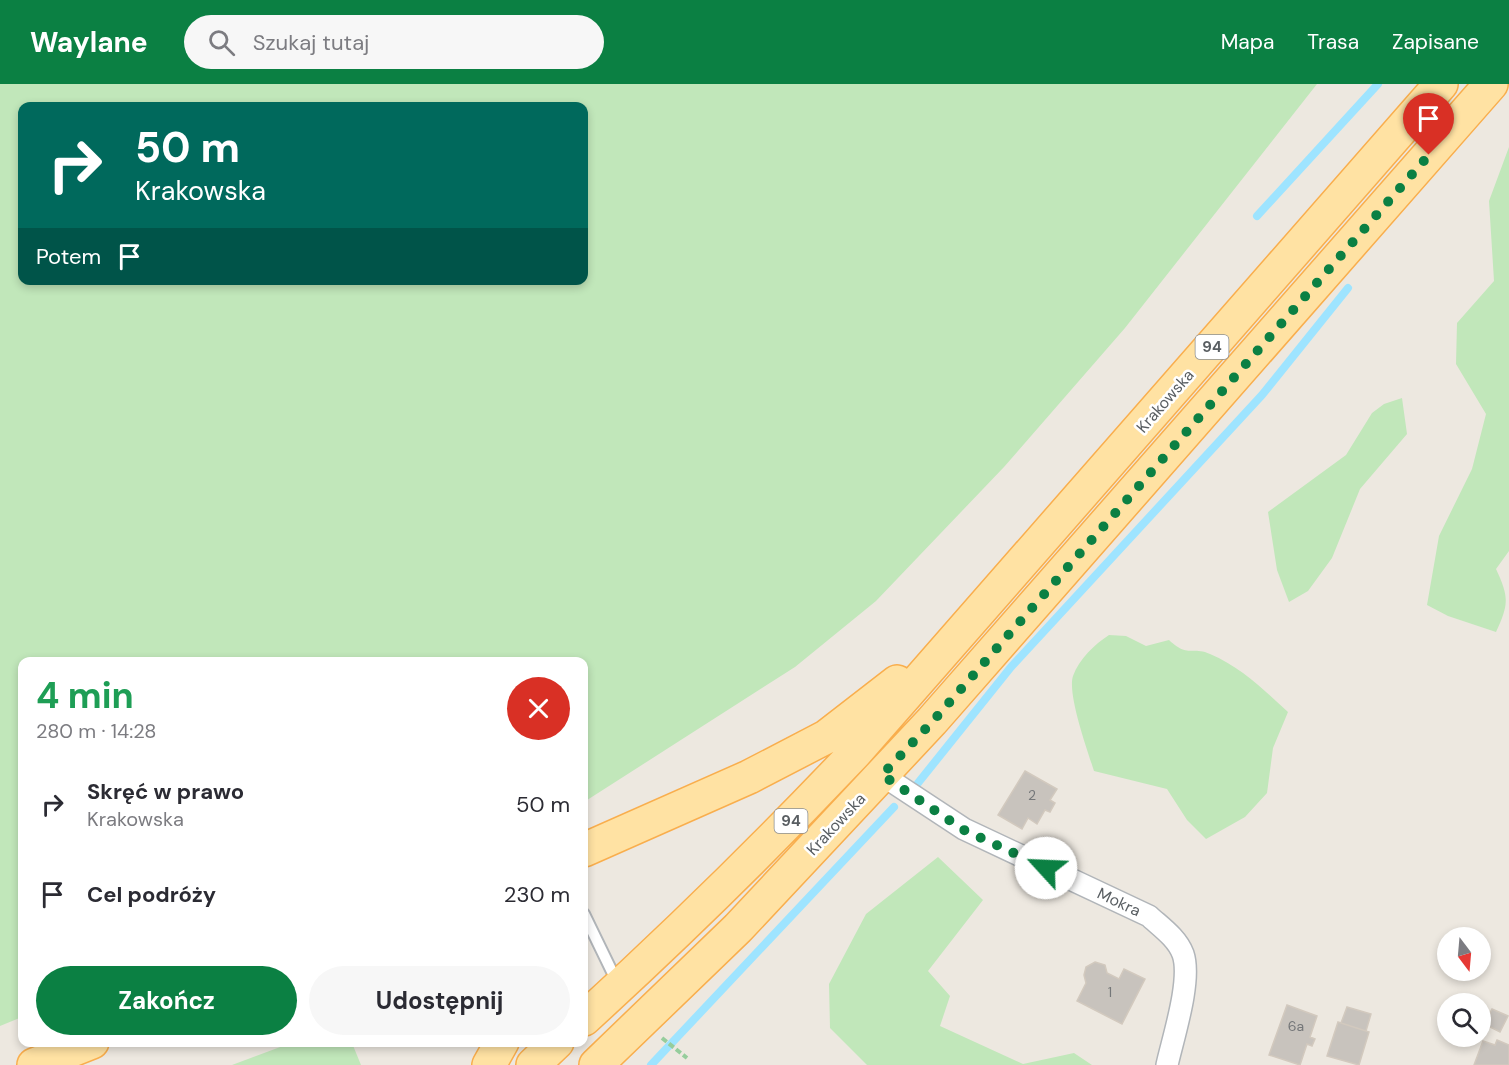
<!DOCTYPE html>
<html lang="pl">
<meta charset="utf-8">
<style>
:root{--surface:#fff;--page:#f7f7f7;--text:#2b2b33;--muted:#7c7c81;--accent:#0b8043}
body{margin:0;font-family:"DM Sans",sans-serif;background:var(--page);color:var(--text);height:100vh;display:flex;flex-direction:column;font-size:22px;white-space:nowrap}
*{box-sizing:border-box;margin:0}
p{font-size:20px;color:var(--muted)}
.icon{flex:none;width:33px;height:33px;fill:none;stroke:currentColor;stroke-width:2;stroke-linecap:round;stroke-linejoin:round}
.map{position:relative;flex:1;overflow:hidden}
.sheet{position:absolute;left:18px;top:573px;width:570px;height:390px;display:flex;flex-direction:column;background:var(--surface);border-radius:12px;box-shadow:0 3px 9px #0003}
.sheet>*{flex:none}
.hud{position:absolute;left:18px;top:18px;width:570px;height:183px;border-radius:12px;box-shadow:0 3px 9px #0003;background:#00695c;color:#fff;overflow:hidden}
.needle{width:39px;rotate:164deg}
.fabs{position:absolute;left:1437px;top:843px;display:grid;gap:12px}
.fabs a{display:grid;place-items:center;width:54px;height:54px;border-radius:50%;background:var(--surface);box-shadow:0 3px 9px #0003;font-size:30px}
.pin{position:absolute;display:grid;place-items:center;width:51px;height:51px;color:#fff;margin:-62px -26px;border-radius:50% 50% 50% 0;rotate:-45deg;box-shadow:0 0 6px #0007}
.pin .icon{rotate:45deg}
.me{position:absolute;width:66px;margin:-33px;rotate:295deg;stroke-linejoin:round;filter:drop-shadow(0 0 4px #0008)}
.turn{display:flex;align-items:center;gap:21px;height:126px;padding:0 18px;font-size:27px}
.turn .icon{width:78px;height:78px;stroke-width:2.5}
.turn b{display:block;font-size:42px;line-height:51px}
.then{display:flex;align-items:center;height:57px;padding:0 18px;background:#0003;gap:12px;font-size:22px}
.round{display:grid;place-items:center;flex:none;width:63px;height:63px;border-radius:32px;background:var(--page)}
.summary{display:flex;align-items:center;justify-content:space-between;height:102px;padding:0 18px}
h1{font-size:36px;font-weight:700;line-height:45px;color:#1e9e55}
.button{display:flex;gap:12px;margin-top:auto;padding:12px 18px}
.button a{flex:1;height:69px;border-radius:36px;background:var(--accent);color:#fff;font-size:24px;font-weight:700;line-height:69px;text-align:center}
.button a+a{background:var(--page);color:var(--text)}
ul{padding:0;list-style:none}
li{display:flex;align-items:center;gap:18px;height:90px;padding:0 18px}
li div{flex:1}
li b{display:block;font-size:22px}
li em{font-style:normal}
header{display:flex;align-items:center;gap:36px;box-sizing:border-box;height:84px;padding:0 30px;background:var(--accent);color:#fff}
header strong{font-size:28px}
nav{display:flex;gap:33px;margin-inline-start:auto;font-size:21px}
.search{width:420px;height:54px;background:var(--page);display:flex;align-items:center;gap:15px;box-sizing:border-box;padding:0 21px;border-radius:33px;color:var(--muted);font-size:22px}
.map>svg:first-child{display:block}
</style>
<header>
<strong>Waylane</strong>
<div class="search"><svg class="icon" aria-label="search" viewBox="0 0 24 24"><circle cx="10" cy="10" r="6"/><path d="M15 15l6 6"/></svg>Szukaj tutaj</div>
<nav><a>Mapa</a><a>Trasa</a><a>Zapisane</a></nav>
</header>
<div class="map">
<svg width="1509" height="981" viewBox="0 0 1509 981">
<rect width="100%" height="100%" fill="#ede8e0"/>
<path fill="#c1e7ba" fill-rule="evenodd" d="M 0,0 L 1317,0 L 1125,244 L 1004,383 L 876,517 L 795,583 L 584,718 L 584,578 L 22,578 L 22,933 L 0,942 ZM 22,22 L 584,22 L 584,196 L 22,196 Z
M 1509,63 L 1509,467 L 1496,485 C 1509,513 1509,520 1496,548 L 1448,532 L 1427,521 L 1439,452 L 1472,385 L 1486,330 L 1456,280 L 1457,239 L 1494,197 L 1489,117 Z
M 1402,314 L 1407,350 L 1360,405 L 1332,474 L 1308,507 L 1289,518 L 1277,486 L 1268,428 L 1346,371 L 1372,329 L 1384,320 Z
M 1109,551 L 1126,552 L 1146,562 L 1169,556 C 1188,574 1192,562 1210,570 C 1241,583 1264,606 1288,628 L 1273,664 L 1267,709 L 1245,733 L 1206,755 L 1187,736 L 1167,705 L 1094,687 C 1088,668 1067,610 1073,592 C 1079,575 1095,560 1109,551 Z
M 938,773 L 983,816 L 928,887 L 950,912 L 940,942 L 1023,980 L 1074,969 L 1092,981 L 867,981 L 830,944 L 829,900 L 866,830 Z
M 291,959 L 352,959 L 361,981 L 232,981 Z"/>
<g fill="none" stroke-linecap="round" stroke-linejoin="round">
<path stroke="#9ee4ff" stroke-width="8" d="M 1257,132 L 1378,0
M 918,699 L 1011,583 L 1262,311 L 1348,204
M 651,981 L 894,723"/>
</g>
<path fill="#c8c3bd" stroke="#d2c9be" stroke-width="1.5" d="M 1025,687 L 1057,705 L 1050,716 L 1055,719 L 1050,728 L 1045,726 L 1037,740 L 1028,734 L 1022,745 L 998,731 Z
M 1095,878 L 1105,881 L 1107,889 L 1119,895 L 1124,885 L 1145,895 L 1122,940 L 1077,917 L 1086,899 L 1084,891 L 1086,883 Z
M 1287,921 L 1317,932 L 1310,953 L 1315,955 L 1312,962 L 1307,960 L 1300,981 L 1269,971 Z
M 1347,923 L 1371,930 L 1366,947 L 1341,939 Z
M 1492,925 L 1508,932 L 1500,948 L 1484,940 Z
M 1338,938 L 1369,948 L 1359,981 L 1327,972 Z
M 1497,956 L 1509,961 L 1509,981 L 1474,981 L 1483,957 L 1495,961 Z"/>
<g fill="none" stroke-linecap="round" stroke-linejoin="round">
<defs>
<path id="lane" d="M 584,830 L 618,900"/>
<path id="street" d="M 882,691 L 964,745 L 1149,832 C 1161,843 1177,854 1183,870 C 1192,896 1173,954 1167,981"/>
<path id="primary" d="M 584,766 L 749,693 L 826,653 L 897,598
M 584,935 C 678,849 768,761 855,669 L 1441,0
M 34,981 L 92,958
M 489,981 L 502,958
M 533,981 L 557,958
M 596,981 L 738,844 L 932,637 L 1491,0"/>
</defs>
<use href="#lane" stroke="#b1b5b9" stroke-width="14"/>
<use href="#street" stroke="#b1b5b9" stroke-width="24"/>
<use href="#primary" stroke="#f9ae4d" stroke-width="36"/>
<path stroke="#96cd9c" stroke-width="4" stroke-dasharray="6 3" stroke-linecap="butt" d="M 662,954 L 687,974"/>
<use href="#lane" stroke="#fff" stroke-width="10"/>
<use href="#street" stroke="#fff" stroke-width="21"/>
<use href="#primary" stroke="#ffe2a3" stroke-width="33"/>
</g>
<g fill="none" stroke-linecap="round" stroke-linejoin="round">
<path stroke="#0b8043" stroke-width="10" stroke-dasharray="0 18" d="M 1046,784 L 964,746 L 882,691 L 933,637 L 1429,71"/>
</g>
<g text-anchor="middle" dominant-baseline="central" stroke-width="5" stroke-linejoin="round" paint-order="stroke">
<g font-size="14" fill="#757779">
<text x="1032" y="711">2</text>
<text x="1110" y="908">1</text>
<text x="1296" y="942">6a</text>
</g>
<g fill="#fff" stroke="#8b8e91" stroke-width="1.5">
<rect x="1195.5" y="251" width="33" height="24" rx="4.5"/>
<rect x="774.5" y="725" width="33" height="24" rx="4.5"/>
</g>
<g font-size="15" font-weight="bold" fill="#595e62">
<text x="1212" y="263">94</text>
<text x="791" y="737">94</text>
</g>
<g font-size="16" fill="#595e62" stroke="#fff">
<text transform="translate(1165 317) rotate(-49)">Krakowska</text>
<text transform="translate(836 740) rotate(-47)">Krakowska</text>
<text transform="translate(1119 818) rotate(25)">Mokra</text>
</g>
</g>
</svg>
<div class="fabs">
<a><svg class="needle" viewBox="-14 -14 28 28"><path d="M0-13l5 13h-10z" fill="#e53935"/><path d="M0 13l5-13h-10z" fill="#7c7c81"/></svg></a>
<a><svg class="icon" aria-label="search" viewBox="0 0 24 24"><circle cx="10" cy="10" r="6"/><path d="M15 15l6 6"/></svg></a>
</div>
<div class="pin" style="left:1429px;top:71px;background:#d93025"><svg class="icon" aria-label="arrive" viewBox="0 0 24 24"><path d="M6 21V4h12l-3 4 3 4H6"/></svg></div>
<svg class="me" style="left:1046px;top:784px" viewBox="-20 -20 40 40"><circle r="19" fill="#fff"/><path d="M0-13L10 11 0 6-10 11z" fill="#0b8043"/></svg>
<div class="hud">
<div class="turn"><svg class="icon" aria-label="right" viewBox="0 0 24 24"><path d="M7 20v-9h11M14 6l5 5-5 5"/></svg><div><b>50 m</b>Krakowska</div></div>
<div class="then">Potem<svg class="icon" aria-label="arrive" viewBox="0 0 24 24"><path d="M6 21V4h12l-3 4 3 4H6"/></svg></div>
</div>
<section class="sheet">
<div class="summary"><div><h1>4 min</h1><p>280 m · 14:28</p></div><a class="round" style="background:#d93025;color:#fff"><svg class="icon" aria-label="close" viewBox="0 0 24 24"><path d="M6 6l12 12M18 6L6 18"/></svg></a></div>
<ul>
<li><svg class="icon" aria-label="right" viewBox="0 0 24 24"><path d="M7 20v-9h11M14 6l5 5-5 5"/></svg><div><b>Skręć w prawo</b><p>Krakowska</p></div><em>50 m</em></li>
<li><svg class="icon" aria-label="arrive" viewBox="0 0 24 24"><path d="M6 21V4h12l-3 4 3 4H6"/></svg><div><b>Cel podróży</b></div><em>230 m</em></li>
</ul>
<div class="button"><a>Zakończ</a><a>Udostępnij</a></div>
</section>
</div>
